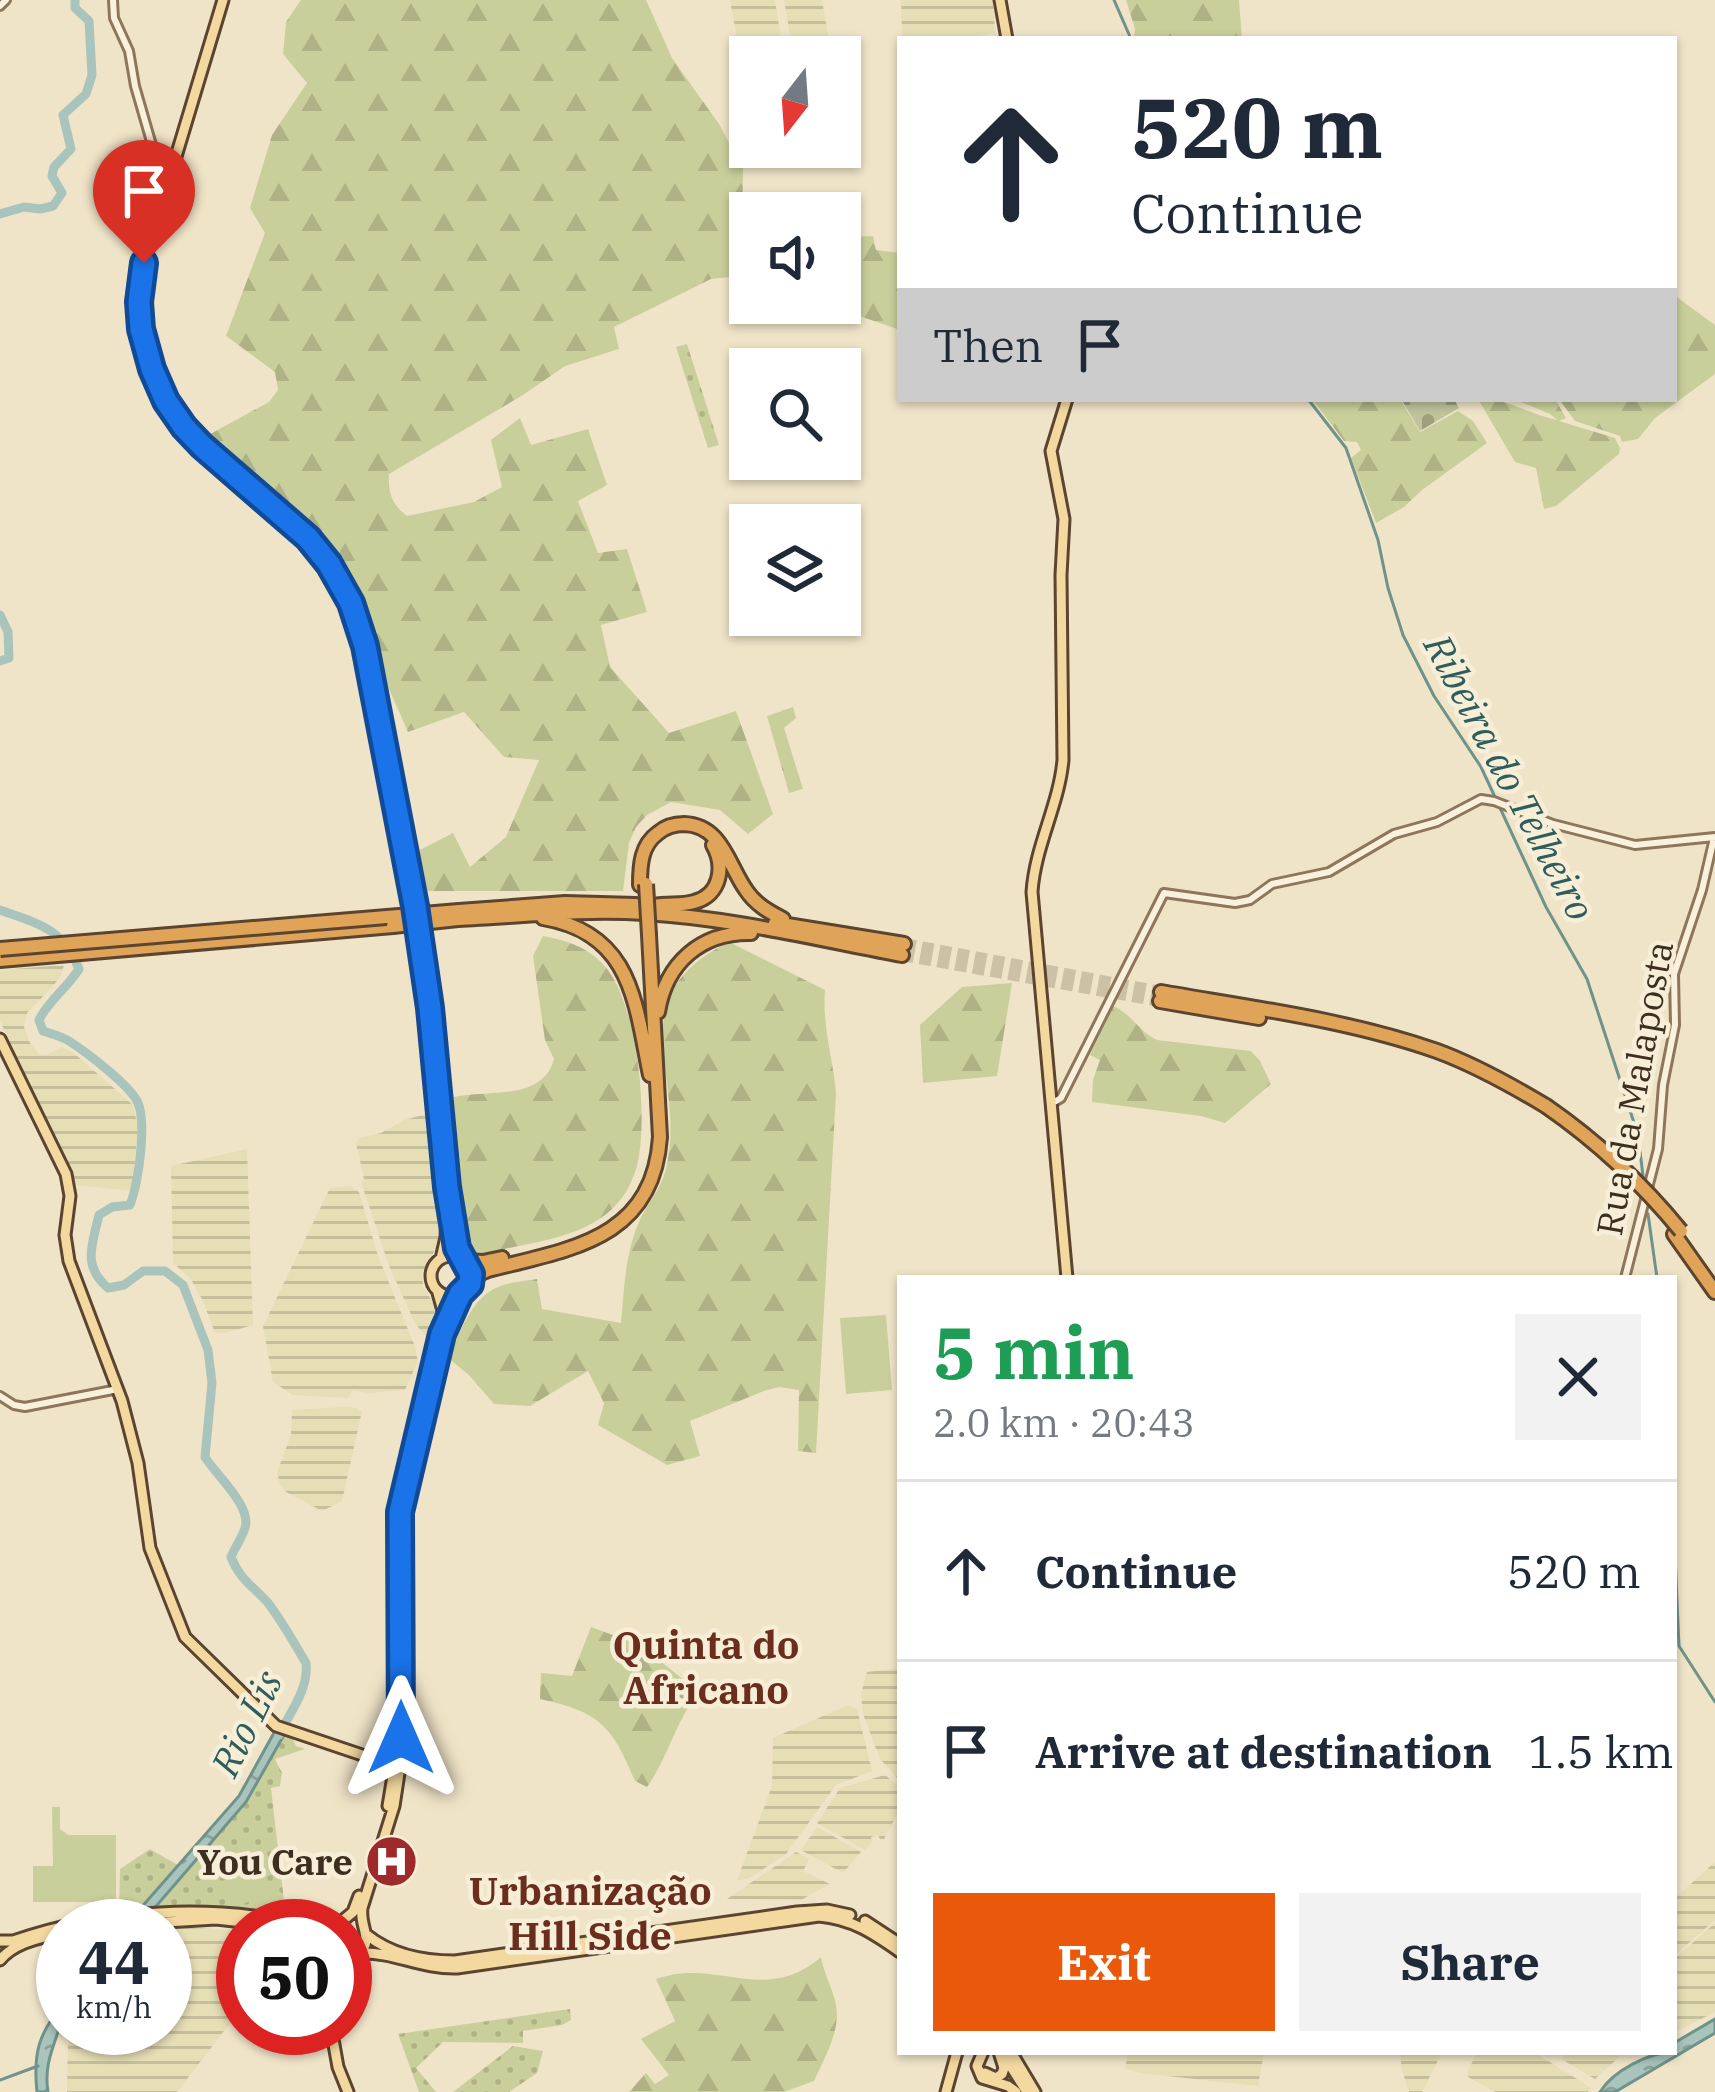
<!DOCTYPE html>
<meta charset="utf-8">
<style>
:root{--surface:#fff;--page:#f2f2f3;--text:#1f2937;--muted:#747a83;--line:#e0e1e3;--accent:#ea580c}
body{margin:0;font-family:"IBM Plex Serif",serif;background:var(--page);color:var(--text);height:100vh;display:flex;flex-direction:column;font-size:45px;white-space:nowrap}
*{box-sizing:border-box;margin:0}
p{font-size:39px;color:var(--muted)}
.icon{flex:none;width:66px;height:66px;fill:none;stroke:currentColor;stroke-width:2;stroke-linecap:round;stroke-linejoin:round}
.map{position:relative;flex:1;overflow:hidden}
.details{position:absolute;left:897px;top:1275px;width:780px;height:780px;display:flex;flex-direction:column;background:var(--surface);border-radius:0px;box-shadow:0 3px 9px #0004}
.details>*{flex:none}
.banner{position:absolute;left:897px;top:36px;width:780px;height:366px;border-radius:0px;box-shadow:0 3px 9px #0004;background:#fff;color:var(--text);overflow:hidden}
.needle{width:78px;rotate:197deg}
.buttons{position:absolute;left:729px;top:36px;display:grid;gap:24px}
.buttons a{display:grid;place-items:center;width:132px;height:132px;border-radius:0px;background:var(--surface);box-shadow:0 3px 9px #0004;font-size:60px}
.speed{position:absolute;left:36px;top:1899px;display:flex;gap:24px;font-size:60px;font-weight:700;text-align:center}
.speed>*{display:grid;place-content:center;width:156px;height:156px;border-radius:50%;background:var(--surface);box-shadow:0 3px 9px #0004;line-height:1}
.speed small{font-size:30px;font-weight:400}
.speed .limit{border:18px solid #d22;background:#fff;color:#111}
.pin{position:absolute;display:grid;place-items:center;width:102px;height:102px;color:#fff;margin:-123px -51px;border-radius:50% 50% 50% 0;rotate:-45deg;box-shadow:0 0 12px #0007}
.pin .icon{rotate:45deg}
.me{position:absolute;width:132px;margin:-66px;rotate:0deg;stroke-linejoin:round;filter:drop-shadow(0 0 9px #0008)}
.turn{display:flex;align-items:center;gap:42px;height:252px;padding:0 36px;font-size:54px}
.turn .icon{width:156px;height:156px;stroke-width:2.5}
.turn b{display:block;font-size:84px;line-height:102px}
.then{display:flex;align-items:center;height:114px;padding:0 36px;background:#0003;gap:24px;font-size:45px}
.round{display:grid;place-items:center;flex:none;width:126px;height:126px;border-radius:0px;background:var(--page)}
.summary{display:flex;align-items:center;justify-content:space-between;height:204px;padding:0 36px}
h1{font-size:72px;font-weight:800;line-height:90px;color:#1e9e55}
.cta{display:flex;gap:24px;margin-top:auto;padding:24px 36px}
.cta a{flex:1;height:138px;border-radius:0px;background:var(--accent);color:#fff;font-size:48px;font-weight:800;line-height:138px;text-align:center}
.cta a+a{background:var(--page);color:var(--text)}
ul{padding:0;list-style:none}
li{display:flex;align-items:center;gap:36px;height:180px;padding:0 36px;border-top:3px solid var(--line)}
li div{flex:1}
li b{display:block;font-size:45px}
li em{font-style:normal}
.map>svg:first-child{display:block}
</style>
<div class="map">
<svg width="1715" height="2092" viewBox="0 0 1715 2092">
<defs>
<pattern id="farmland-rules" width="6" height="5" patternUnits="userSpaceOnUse" patternTransform="scale(3)"><rect width="6" height="5" fill="#e6deb5"/><path d="M0 2.5h6" fill="none" stroke="#c6bf9b"/></pattern>
<pattern id="green-dots" width="8" height="8" patternUnits="userSpaceOnUse" patternTransform="scale(3)"><rect width="8" height="8" fill="#c9cf9b"/><path d="M2 2h.1M6 6h.1" fill="none" stroke="#aeb285" stroke-width="1.8" stroke-linecap="round"/></pattern>
<pattern id="forest-firs" width="22" height="20" patternUnits="userSpaceOnUse" patternTransform="scale(3)"><rect width="22" height="20" fill="#c9cf9b"/><path d="M5 1l3.5 6h-7zM16 11l3.5 6h-7z" fill="#aeb285"/></pattern>
<pattern id="cemetery-stones" width="16" height="16" patternUnits="userSpaceOnUse" patternTransform="scale(3)"><rect width="16" height="16" fill="#bfc49a"/><path d="M2 7V4a2 2 0 0 1 4 0v3zM10 15v-3a2 2 0 0 1 4 0v3z" fill="#9ca07d"/></pattern>
<pattern id="water-ripples" width="26" height="14" patternUnits="userSpaceOnUse" patternTransform="scale(3)"><rect width="26" height="14" fill="#a9c4bc"/><path d="M2 4q2-2 4 0t4 0M15 11q2-2 4 0t4 0" fill="none" stroke="#8ba098"/></pattern>
</defs>
<rect width="100%" height="100%" fill="#f0e4c8"/>
<path fill="url(#farmland-rules)" d="M 730,0 L 775,0 L 784,57 L 750,57 L 750,111 Z
M 784,0 L 822,0 L 832,57 L 794,57 Z
M 901,0 L 993,0 L 995,33 L 961,39 L 902,39 Z
M 64,965 L 61,976 L 53,986 L 27,1013 L 24,1027 L 30,1043 L 39,1054 L 46,1055 L 62,1047 L 74,1053 L 133,1105 L 138,1128 L 132,1191 L 76,1185 L 0,1021 L 0,970 Z
M 434,1112 L 440,1235 L 439,1243 L 422,1272 L 423,1286 L 433,1303 L 435,1313 L 431,1334 L 425,1336 L 415,1323 L 389,1266 L 361,1182 L 364,1179 L 356,1143 L 360,1138 L 381,1133 L 404,1120 Z
M 247,1149 L 253,1325 L 225,1333 L 215,1333 L 202,1299 L 190,1278 L 173,1263 L 171,1166 Z
M 350,1186 L 359,1192 L 378,1256 L 414,1344 L 418,1361 L 405,1390 L 368,1393 L 353,1390 L 348,1398 L 293,1395 L 273,1382 L 263,1326 L 330,1188 Z
M 344,1407 L 357,1408 L 362,1411 L 342,1501 L 322,1511 L 286,1492 L 280,1485 L 277,1472 L 291,1435 L 292,1410 Z
M 900,1668 L 900,1781 L 880,1759 L 863,1714 L 861,1694 L 867,1672 Z
M 848,1705 L 857,1709 L 872,1771 L 836,1785 L 786,1854 L 748,1879 L 737,1880 L 772,1786 L 773,1738 Z
M 885,1775 L 900,1787 L 900,1809 L 884,1839 L 880,1839 L 878,1835 L 871,1837 L 872,1842 L 865,1850 L 817,1823 L 840,1788 Z
M 817,1827 L 861,1852 L 843,1873 L 801,1850 Z
M 796,1852 L 809,1859 L 803,1871 L 830,1884 L 801,1900 L 727,1899 Z
M 1715,1862 L 1715,1920 L 1674,1956 L 1674,1899 Z
M 1715,1923 L 1715,2012 L 1674,2033 L 1674,1959 Z
M 187,1928 L 243,1930 L 243,2011 L 234,2018 L 177,2092 L 67,2092 L 68,2040 L 76,2028 L 165,2028 L 165,1930 Z
M 1128,2052 L 1264,2052 L 1258,2086 L 1140,2073 L 1125,2069 Z
M 1401,2052 L 1442,2052 L 1422,2092 L 1409,2092 L 1401,2067 Z
M 1477,2052 L 1534,2052 L 1591,2088 L 1588,2092 L 1495,2092 L 1468,2077 L 1468,2071 Z
M 1569,2052 L 1625,2052 L 1595,2079 L 1561,2059 Z"/>
<path fill="url(#green-dots)" d="M 687,344 L 719,445 L 708,448 L 676,347 Z
M 284,1735 L 292,1737 L 296,1746 L 305,1749 L 275,1759 L 282,1773 L 280,1786 L 271,1788 L 284,1900 L 296,1901 L 304,1911 L 304,1920 C 248,1906 204,1908 147,1914 L 246,1802 Z
M 150,1849 L 178,1865 L 135,1914 L 119,1913 L 120,1869 Z
M 570,2009 L 571,2020 L 562,2025 L 523,2031 L 523,2043 L 443,2042 L 416,2068 L 436,2092 L 419,2092 L 398,2034 Z
M 513,2046 L 543,2051 L 537,2073 L 509,2092 L 453,2092 Z"/>
<path fill="url(#forest-firs)" d="M 301,0 L 646,0 L 672,58 L 719,124 L 743,169 L 742,238 L 750,239 L 750,275 L 711,279 L 614,327 L 619,349 L 565,366 L 523,395 L 389,474 C 388,493 392,505 407,516 L 474,502 L 502,487 L 491,440 L 520,418 L 531,445 L 588,429 L 607,485 L 578,501 L 598,553 L 627,549 L 647,612 L 601,625 L 610,667 L 669,733 L 736,711 L 773,814 L 748,834 L 720,810 L 671,802 L 647,815 L 636,827 L 629,843 L 623,891 L 420,891 L 416,852 L 453,833 L 470,867 L 506,837 L 539,760 L 504,757 L 464,712 L 408,732 L 372,650 L 358,606 L 342,570 L 281,504 L 203,438 L 269,402 L 278,390 L 275,372 L 226,336 L 265,233 L 250,208 L 272,135 L 307,83 L 283,54 L 286,22 Z
M 1126,0 L 1239,0 L 1242,39 L 1134,39 L 1135,29 Z
M 873,236 L 876,250 L 900,253 L 900,330 L 822,303 L 840,303 L 840,237 Z
M 1674,295 L 1715,325 L 1715,374 L 1655,418 L 1638,439 L 1622,442 L 1620,436 L 1575,421 L 1559,399 L 1674,399 Z
M 1312,399 L 1400,399 L 1420,432 L 1458,411 L 1473,421 L 1487,443 L 1422,490 L 1404,507 L 1376,523 L 1351,458 L 1361,450 L 1357,442 L 1344,441 Z
M 1478,399 C 1512,399 1524,413 1557,420 L 1550,414 L 1514,399 L 1555,399 L 1566,418 L 1559,421 L 1615,438 L 1620,448 L 1619,454 L 1556,506 L 1544,509 L 1536,468 L 1515,462 Z
M 793,707 L 796,718 L 784,728 L 803,789 L 789,793 L 767,716 Z
M 543,936 C 564,940 585,946 601,962 C 638,997 649,1118 637,1166 C 633,1180 626,1195 615,1206 C 582,1241 521,1243 478,1255 L 465,1245 L 444,1100 C 479,1086 541,1106 554,1059 L 545,1040 L 533,956 Z
M 729,942 L 825,990 C 822,1026 833,1058 836,1093 L 816,1453 L 798,1451 L 799,1390 L 779,1387 L 764,1391 L 690,1421 L 700,1456 L 667,1465 L 598,1425 L 604,1403 L 588,1371 L 530,1406 L 494,1404 L 469,1375 L 448,1358 C 460,1333 471,1298 498,1287 C 510,1282 524,1281 537,1279 L 542,1309 L 621,1323 C 624,1290 625,1254 639,1222 C 648,1201 663,1188 667,1164 C 686,1074 616,998 729,942 Z
M 1012,983 L 997,1076 L 923,1083 L 920,1025 L 962,987 Z
M 1113,1006 C 1131,1013 1138,1031 1157,1040 L 1251,1051 L 1260,1061 L 1271,1084 L 1225,1123 L 1201,1116 L 1092,1102 L 1093,1080 L 1100,1060 L 1090,1055 Z
M 591,1627 L 640,1645 L 699,1692 C 676,1720 668,1758 647,1787 L 635,1781 C 612,1726 600,1712 540,1699 L 541,1673 L 572,1676 Z
M 821,1957 C 824,1974 833,1989 836,2005 C 841,2030 824,2059 814,2081 L 784,2092 L 629,2092 L 646,2073 L 655,2084 L 669,2075 L 641,2039 L 675,2021 L 656,1979 C 717,1957 764,2006 821,1957 Z"/>
<path fill="url(#cemetery-stones)" d="M 1401,399 L 1454,399 L 1459,408 L 1420,431 Z"/>
<path fill="#c9cf9b" d="M 886,1315 L 892,1390 L 846,1394 L 840,1318 Z
M 52,1807 L 60,1807 L 60,1829 L 68,1835 L 116,1835 L 116,1902 L 33,1902 L 33,1866 L 53,1866 Z
M 242,1873 C 270,1873 268,1877 277,1902 L 262,1906 L 250,1901 L 241,1905 L 235,1900 L 228,1899 L 227,1875 L 236,1878 Z"/>
<path fill="url(#water-ripples)" stroke="#6f938a" stroke-width="3" d="M 275,1731 L 284,1735 L 246,1802 L 139,1926 L 125,1926 L 239,1796 Z
M 63,2005 C 63,2035 42,2055 48,2092 L 37,2092 C 33,2055 38,2033 63,2005 Z
M 1715,2019 L 1715,2033 L 1615,2092 L 1600,2092 C 1613,2071 1649,2052 1674,2052 L 1674,2043 Z"/>
<g fill="none" stroke-linecap="round" stroke-linejoin="round">
<path stroke="#6f938a" stroke-width="3" d="M 1114,0 L 1131,39
M 1308,399 L 1346,448 L 1378,540 L 1388,588 L 1403,635 L 1434,696 L 1481,767 L 1546,907 L 1587,979 L 1638,1135 L 1644,1184
M 1648,1214 L 1657,1278
M 1674,1533 L 1679,1646 L 1715,1702
M 0,2080 L 38,2066"/>
<path stroke="#a9c4bc" stroke-width="9" d="M 0,214 L 24,207 L 40,209 L 53,206 L 62,193 L 52,176 L 54,167 L 71,149 L 63,115 L 86,94 L 92,75 L 89,21 L 75,8 L 75,0
M 0,615 L 8,632 L 9,658 L 0,661
M 0,910 C 39,924 63,928 79,969 C 67,988 49,1000 39,1020 L 43,1031 C 52,1034 61,1036 69,1041 C 86,1052 131,1086 138,1103 C 147,1125 138,1184 130,1205 L 112,1207 L 99,1215 C 92,1245 82,1266 108,1288 L 124,1285 L 143,1271 L 165,1271 L 183,1285 L 208,1350 L 212,1383 L 205,1457 C 216,1475 252,1506 245,1528 C 242,1538 235,1547 231,1557 C 240,1580 253,1586 268,1603 C 282,1621 294,1643 306,1663 C 309,1689 290,1712 279,1735"/>
<path stroke="#ccc0a6" stroke-width="12" stroke-dasharray="12 6" stroke-linecap="butt" d="M 904,944 L 1161,992
M 902,955 L 1160,1001"/>
<defs>
<path id="minor" d="M 113,0 L 114,18 L 129,51 L 135,86 L 156,159 L 161,170 L 169,176
M 0,6 L 6,0
M 1051,1104 L 1061,1098 L 1164,893 L 1235,903 L 1250,900 L 1272,884 L 1329,872 L 1394,834 L 1437,822 L 1481,799 L 1494,801 L 1553,824 L 1635,845 L 1715,837
M 1625,1278 L 1658,1149 L 1663,1085 L 1675,1025 L 1674,974 L 1702,890 L 1714,838
M 0,1396 L 14,1405 L 25,1407 L 118,1389"/>
<path id="major" d="M 223,0 L 144,263 C 137,293 138,325 147,355 C 173,444 252,476 310,540 C 338,571 354,607 365,646 L 425,969 L 447,1187 L 457,1248 L 462,1259
M 1000,0 L 1007,39
M 1067,399 L 1051,451 L 1064,519 L 1061,575 L 1063,760 C 1059,805 1035,846 1032,892 L 1067,1278
M 0,1039 L 66,1174 L 70,1196 L 65,1235 L 69,1261 L 122,1401 L 138,1463 L 150,1548 L 185,1637 L 276,1726 L 377,1760 L 389,1760 L 398,1754
M431 1276a20 20 0 1 1 40 0a20 20 0 1 1-40 0Z
M 441,1259 L 446,1237 L 447,1211
M 438,1293 L 443,1311 L 442,1329
M 388,1806 L 394,1770
M 865,1921 L 900,1944
M 341,1922 L 353,1912 L 359,1896
M 98,1926 L 216,1919 L 278,1926
M 367,1935 C 392,1955 423,1961 455,1961 L 797,1912 L 827,1910 L 850,1915
M 0,1941 L 13,1941 C 105,1909 214,1903 309,1926
M 361,1953 C 394,1952 421,1969 457,1968 L 819,1916 C 852,1919 873,1933 900,1952
M 345,1957 L 358,1955 C 375,1940 359,1927 362,1908 L 394,1806 L 401,1760 L 400,1512 C 412,1439 429,1361 460,1294
M 0,1960 C 15,1942 41,1938 63,1932
M 331,2028 L 338,2067 L 348,2092
M 983,2052 L 977,2066 L 982,2078 L 1008,2086 L 1016,2092
M 1011,2052 L 1035,2092
M 1005,2057 L 1027,2092
M 985,2073 L 996,2078 L 1002,2074 L 1004,2068 L 999,2052
M 946,2092 L 957,2052"/>
<path id="highway" d="M 640,885 C 640,865 641,845 658,833 C 665,827 675,824 684,824 C 722,825 728,865 746,890 C 755,904 769,912 783,919
M 654,906 C 667,903 681,906 694,902 C 721,895 725,866 713,845
M 459,911 L 565,903 L 636,905
M 543,918 C 632,933 635,1002 650,1075
M 458,919 C 521,916 582,909 645,913 C 731,918 817,939 902,955
M 775,923 L 904,944
M 0,960 L 393,926
M 1161,992 C 1253,1008 1348,1020 1437,1051 C 1475,1065 1511,1085 1546,1106
M 1160,1001 L 1259,1018
M 658,1012 C 666,963 701,932 751,933
M 1674,1234 L 1715,1292
M 464,1261 L 483,1262 L 502,1258
M 470,1284 L 481,1273 L 488,1270 C 570,1249 653,1240 660,1137 L 649,935"/>
</defs>
<use href="#minor" stroke="#8d765c" stroke-width="12"/>
<use href="#major" stroke="#5b4430" stroke-width="15"/>
<use href="#highway" stroke="#5b4430" stroke-width="18"/>
<use href="#minor" stroke="#faf1dc" stroke-width="6"/>
<use href="#major" stroke="#f3d9a0" stroke-width="9"/>
<use href="#highway" stroke="#e0a458" stroke-width="12"/>
<defs>
<path id="highway-bridge" d="M 646,884 L 649,935
M 393,926 L 458,919
M 0,949 L 459,911
M 1546,1106 C 1598,1142 1641,1182 1681,1231"/>
</defs>
<use href="#highway-bridge" stroke="#5b4430" stroke-width="18" stroke-linecap="butt"/>
<use href="#highway-bridge" stroke="#e0a458" stroke-width="12"/>
</g>
<g fill="none" stroke-linecap="round" stroke-linejoin="round">
<defs>
<path id="route" d="M 144,263 L 139,302 L 141,329 L 152,369 L 166,401 L 184,427 L 202,446 L 308,538 L 329,564 L 351,603 L 365,646 L 415,906 L 430,1008 L 447,1187 L 457,1248 L 471,1274 L 470,1284 L 460,1294 L 442,1334 L 400,1512 L 401,1738"/>
</defs>
<use href="#route" stroke="#114b97" stroke-width="30"/>
<use href="#route" stroke="#1a73e8" stroke-width="21"/>
</g>
<defs>
<symbol id="hospital-disc" viewBox="-11 -11 22 22"><circle r="9.5" fill="#9e2a2b" stroke="#f7eed8"/><path d="M-5-5h3v3.5h4V-5h3V5h-3V1.5h-4V5h-3Z" fill="#fff"/></symbol>
</defs>
<g fill-rule="evenodd">
<use href="#hospital-disc" x="362" y="1832" width="59" height="59"/>
</g>
<g text-anchor="middle" dominant-baseline="central" stroke-width="9" stroke-linejoin="round" paint-order="stroke">
<g font-size="36" fill="#3d2e20" stroke="#f7eed8">
<text transform="translate(1634 1088) rotate(-80)">Rua da Malaposta</text>
</g>
<g font-size="36" font-weight="bold" fill="#3d2e20" stroke="#f7eed8" text-anchor="end">
<text x="353" y="1861">You Care</text>
</g>
<g font-size="39" font-style="italic" fill="#2f5d5a" stroke="#f7eed8">
<text transform="translate(1510 777) rotate(62)">Ribeira do Telheiro</text>
<text transform="translate(246 1723) rotate(-64)">Rio Lis</text>
</g>
<g font-size="39" font-weight="bold" fill="#6b2e1e" stroke="#f7eed8">
<text x="706" y="1644">Quinta do<tspan x="706" dy="45">Africano</tspan></text>
<text x="590" y="1890">Urbanização<tspan x="590" dy="45">Hill Side</tspan></text>
</g>
</g>
</svg>
<div class="buttons">
<a><svg class="needle" viewBox="-14 -14 28 28"><path d="M0-13l5 13h-10z" fill="#e53935"/><path d="M0 13l5-13h-10z" fill="#747a83"/></svg></a>
<a><svg class="icon" aria-label="sound" viewBox="0 0 24 24"><path d="M4 9h4l5-4v14l-5-4H4zM17 9q2 3 0 6"/></svg></a>
<a><svg class="icon" aria-label="search" viewBox="0 0 24 24"><circle cx="10" cy="10" r="6"/><path d="M15 15l6 6"/></svg></a>
<a><svg class="icon" aria-label="layers" viewBox="0 0 24 24"><path d="M12 4l9 5-9 5-9-5zM3 14l9 5 9-5"/></svg></a>
</div>
<div class="speed"><div>44<small>km/h</small></div><div class="limit">50</div></div>
<div class="pin" style="left:144px;top:263px;background:#d93025"><svg class="icon" aria-label="arrive" viewBox="0 0 24 24"><path d="M6 21V4h12l-3 4 3 4H6"/></svg></div>
<svg class="me" style="left:401px;top:1738px" viewBox="-20 -20 40 40"><path d="M0-17L14 15 0 8-14 15z" fill="#1a73e8" stroke="#fff" stroke-width="4"/></svg>
<div class="banner">
<div class="turn"><svg class="icon" aria-label="ahead" viewBox="0 0 24 24"><path d="M12 20V5M6 11l6-6 6 6"/></svg><div><b>520 m</b>Continue</div></div>
<div class="then">Then<svg class="icon" aria-label="arrive" viewBox="0 0 24 24"><path d="M6 21V4h12l-3 4 3 4H6"/></svg></div>
</div>
<section class="details">
<div class="summary"><div><h1>5 min</h1><p>2.0 km · 20:43</p></div><a class="round"><svg class="icon" aria-label="close" viewBox="0 0 24 24"><path d="M6 6l12 12M18 6L6 18"/></svg></a></div>
<ul>
<li><svg class="icon" aria-label="ahead" viewBox="0 0 24 24"><path d="M12 20V5M6 11l6-6 6 6"/></svg><div><b>Continue</b></div><em>520 m</em></li>
<li><svg class="icon" aria-label="arrive" viewBox="0 0 24 24"><path d="M6 21V4h12l-3 4 3 4H6"/></svg><div><b>Arrive at destination</b></div><em>1.5 km</em></li>
</ul>
<div class="cta"><a>Exit</a><a>Share</a></div>
</section>
</div>
